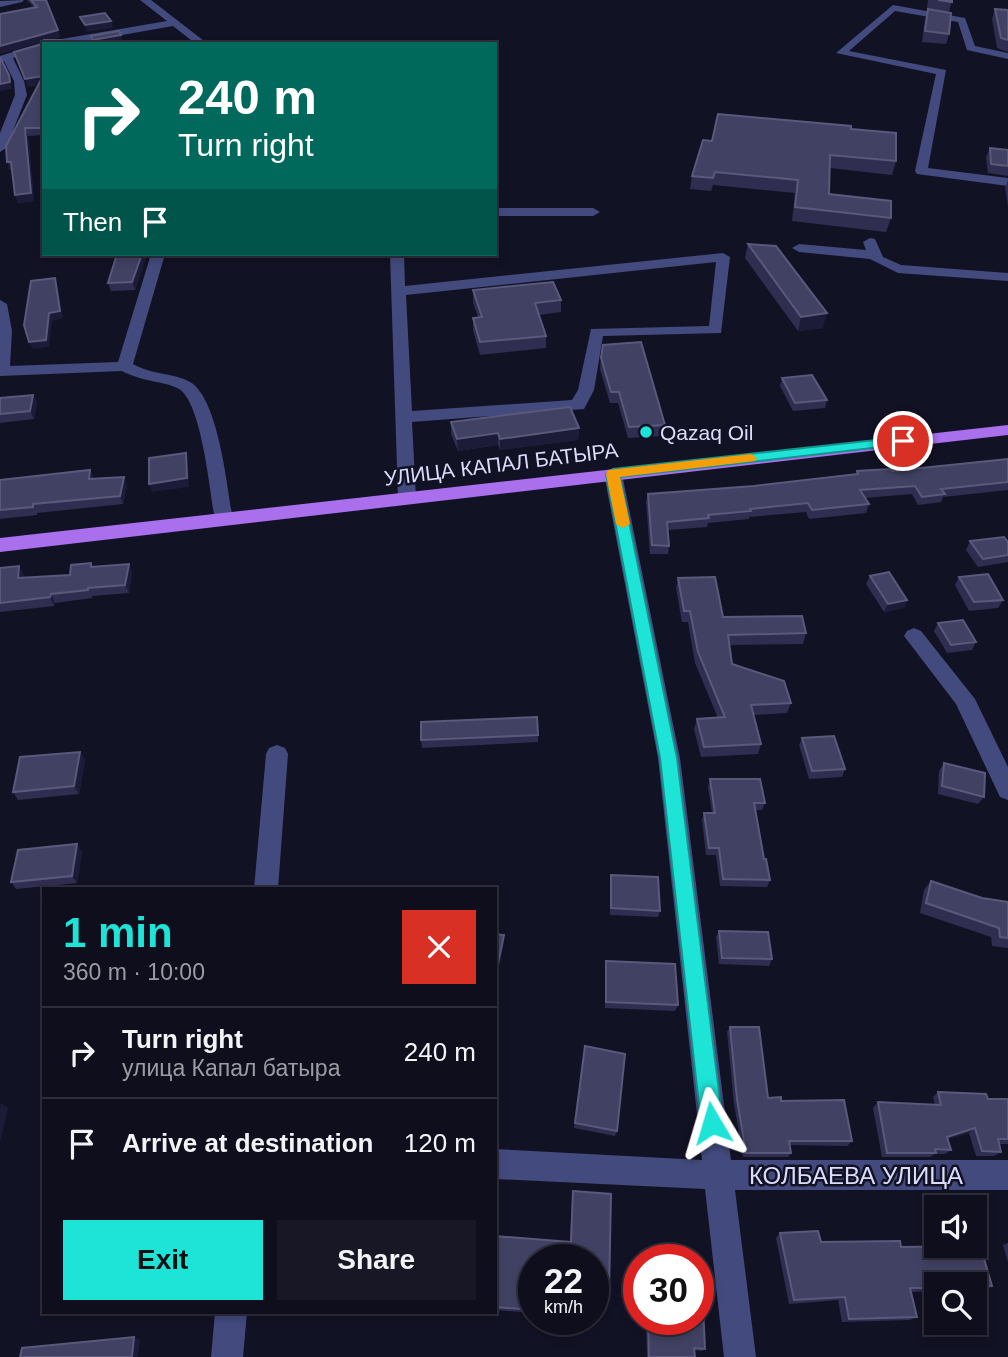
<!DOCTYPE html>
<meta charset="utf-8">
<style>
:root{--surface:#0e0e1c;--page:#171725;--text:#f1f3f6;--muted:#9b9ca3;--line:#2e2e3b;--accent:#1ee3d7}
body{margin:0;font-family:Arial,sans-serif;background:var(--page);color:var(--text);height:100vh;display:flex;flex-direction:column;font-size:26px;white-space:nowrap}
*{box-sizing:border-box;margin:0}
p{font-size:23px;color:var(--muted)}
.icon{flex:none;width:38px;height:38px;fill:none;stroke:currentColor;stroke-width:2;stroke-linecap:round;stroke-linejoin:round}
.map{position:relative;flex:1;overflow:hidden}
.side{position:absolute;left:42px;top:887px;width:455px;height:427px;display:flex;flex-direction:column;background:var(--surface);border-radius:0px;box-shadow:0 4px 10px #0003,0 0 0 2px var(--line)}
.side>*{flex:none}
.top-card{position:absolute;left:42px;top:42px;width:455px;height:214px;border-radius:0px;box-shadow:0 4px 10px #0003,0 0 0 2px var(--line);background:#00695c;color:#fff;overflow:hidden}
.tools{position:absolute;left:924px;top:1195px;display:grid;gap:14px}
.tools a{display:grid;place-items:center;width:63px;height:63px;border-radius:0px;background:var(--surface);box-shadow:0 4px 10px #0003,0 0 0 2px var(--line);font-size:35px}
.speed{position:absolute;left:518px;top:1244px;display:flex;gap:14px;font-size:35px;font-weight:700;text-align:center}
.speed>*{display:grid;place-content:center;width:91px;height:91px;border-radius:50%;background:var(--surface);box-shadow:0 4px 10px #0003,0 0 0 2px var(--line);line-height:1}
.speed small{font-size:18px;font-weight:400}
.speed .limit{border:10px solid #d22;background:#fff;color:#111}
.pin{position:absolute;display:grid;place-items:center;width:60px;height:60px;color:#fff;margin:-30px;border:4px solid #fff;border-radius:50%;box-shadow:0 2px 7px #0007}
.me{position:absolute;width:77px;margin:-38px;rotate:353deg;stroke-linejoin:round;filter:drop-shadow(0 0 5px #0008)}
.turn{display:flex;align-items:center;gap:24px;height:147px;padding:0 21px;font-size:32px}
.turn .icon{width:91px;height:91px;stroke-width:2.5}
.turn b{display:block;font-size:49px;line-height:60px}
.then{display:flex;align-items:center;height:66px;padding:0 21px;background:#0003;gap:14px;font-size:26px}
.round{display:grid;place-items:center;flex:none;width:74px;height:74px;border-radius:0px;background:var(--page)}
.head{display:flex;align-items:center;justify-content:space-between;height:119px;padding:0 21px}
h1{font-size:42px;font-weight:800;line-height:52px;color:var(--accent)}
.cta{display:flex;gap:14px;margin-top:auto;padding:14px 21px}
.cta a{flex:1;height:80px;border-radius:0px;background:var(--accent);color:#111;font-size:28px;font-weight:800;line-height:80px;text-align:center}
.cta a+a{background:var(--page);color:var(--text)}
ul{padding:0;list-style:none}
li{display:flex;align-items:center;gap:21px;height:91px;padding:0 21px;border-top:2px solid var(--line)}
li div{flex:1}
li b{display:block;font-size:26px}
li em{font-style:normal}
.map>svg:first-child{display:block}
</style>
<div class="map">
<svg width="1008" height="1357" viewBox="0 0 1008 1357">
<rect width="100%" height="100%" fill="#121225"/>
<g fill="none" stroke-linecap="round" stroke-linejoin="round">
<path fill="#434a7e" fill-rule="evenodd" d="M 24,0 L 22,2 L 0,7 L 0,1 Z
M 140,0 L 151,0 L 208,44 L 196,44 L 173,26 L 71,44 L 44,44 L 44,48 L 13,58 L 24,81 L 27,95 L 6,148 L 0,152 L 0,133 L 15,95 L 14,81 L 4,61 L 0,62 L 0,56 L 44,42 L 167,21 Z
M 893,5 L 965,18 L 975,46 L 1008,53 L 1008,59 L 967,50 L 958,22 L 895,11 L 849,51 L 946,70 L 928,168 L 1008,178 L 1008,186 L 917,174 L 915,171 L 936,74 L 836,53 Z
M 495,208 L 593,208 L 600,212 L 593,216 L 495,216 Z
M 870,238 L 875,239 L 883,257 L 901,265 L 1008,273 L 1008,281 L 898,273 L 870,259 L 799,252 L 792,248 L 799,244 L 866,250 L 863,242 Z
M 723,253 L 730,257 L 721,333 L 603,336 L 594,390 L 584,409 L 412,422 L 416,498 L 407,504 L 401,502 L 398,498 L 390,254 L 404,254 L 405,286 ZM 716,262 L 709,326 L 591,329 L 578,390 L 572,400 L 412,411 L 406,295 Z
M 151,254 L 165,254 L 133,364 C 152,375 175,373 190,382 C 219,399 227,488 233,520 L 230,524 L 218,524 L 215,520 C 210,493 202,403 179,389 C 165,381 142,382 122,371 L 0,376 L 0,300 L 7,304 L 12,331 L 10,366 L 118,362 Z
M 613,468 L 622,474 L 680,758 L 731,1160 L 1008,1160 L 1008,1190 L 735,1190 L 756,1357 L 724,1357 L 705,1189 L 495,1179 L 495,1149 L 702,1160 L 658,758 L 604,474 Z
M 914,628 L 921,631 L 975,699 L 1008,767 L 1008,800 L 1000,797 L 956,704 L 904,636 L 907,631 Z
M 277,745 L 285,748 L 288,754 L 278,889 L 254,889 L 266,754 L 269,748 Z
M 215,1312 L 247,1312 L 243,1357 L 211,1357 Z"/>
<path fill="#aa6fed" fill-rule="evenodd" d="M 1008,425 L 1008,435 L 0,552 L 0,538 Z"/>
</g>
<path fill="#2f2e51" d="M 27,0 L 46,0 L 60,37 L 49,40 L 44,44 L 44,134 L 43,135 L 28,136 L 34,201 L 18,203 L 12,170 L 9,170 L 39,85 L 28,86 L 17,60 L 43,44 L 44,41 L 34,7 Z
M 928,0 L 952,0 L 949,12 L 927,8 Z
M 928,9 L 949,34 L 946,44 L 922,42 L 925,19 Z
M 995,9 L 1008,10 L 1008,52 L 997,48 L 992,19 Z
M 851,129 L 896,161 L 892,175 L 830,168 L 829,194 L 891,218 L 886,232 L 792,221 L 795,193 L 713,185 L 711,191 L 690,189 L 692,176 L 712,141 Z
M 990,148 L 1008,150 L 1008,176 L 988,173 L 986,157 Z
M 1008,180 L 1008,206 L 1005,188 Z
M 748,244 L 823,328 L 798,331 L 745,258 Z
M 147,254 L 135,290 L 111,291 L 108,283 Z
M 473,290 L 561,300 L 561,312 L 539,315 L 546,336 L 546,348 L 480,355 L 473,330 L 473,318 L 478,317 L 473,303 Z
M 601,358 L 665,425 L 663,436 L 628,438 L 618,403 L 610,403 L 600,369 Z
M 782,378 L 827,400 L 825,408 L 793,411 L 780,386 Z
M 33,395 L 37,403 L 34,419 L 0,423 L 0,398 Z
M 451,422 L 579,428 L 578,440 L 500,450 L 498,445 L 458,451 L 451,434 Z
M 1008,459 L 1008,490 L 943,497 L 941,502 L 918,505 L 912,494 L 865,498 L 869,504 L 866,513 L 809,519 L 806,512 L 749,517 L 749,519 L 708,523 L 707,527 L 668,530 L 669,546 L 668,554 L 650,554 L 646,502 L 648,494 L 754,486 L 856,474 L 857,471 L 892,471 Z
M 94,478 L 94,479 L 127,486 L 123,504 L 37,513 L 37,515 L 0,519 L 0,480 Z
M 970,541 L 1008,542 L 1008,562 L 978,567 L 966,550 Z
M 93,567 L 132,572 L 129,593 L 92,596 L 92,598 L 55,603 L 54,606 L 0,612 L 0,568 L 24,575 L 23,578 L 70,575 Z
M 870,576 L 907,600 L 904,608 L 884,612 L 866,584 Z
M 959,577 L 1003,600 L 998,608 L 969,611 L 955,585 Z
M 678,578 L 723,617 L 806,633 L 803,644 L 730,645 L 732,664 L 791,703 L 787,713 L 753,715 L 761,744 L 758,754 L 701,757 L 694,729 L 697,719 L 718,718 L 695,663 L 688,622 L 682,622 L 676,588 Z
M 938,623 L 976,642 L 972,650 L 947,653 L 934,631 Z
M 538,735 L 538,742 L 422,748 L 421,740 Z
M 802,738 L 845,769 L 842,777 L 809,779 L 799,745 Z
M 80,752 L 85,759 L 79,794 L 18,800 L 13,792 Z
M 944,763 L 984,797 L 978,804 L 938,794 L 939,771 Z
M 710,779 L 765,803 L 762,810 L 756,810 L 764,859 L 770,880 L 767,887 L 720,886 L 716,855 L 706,855 L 702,820 L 704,813 L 712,813 L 708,787 Z
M 82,851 L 77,883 L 16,889 L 11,882 Z
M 611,875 L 660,911 L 658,917 L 610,915 L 610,882 Z
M 931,881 L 982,898 L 1008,902 L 1008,948 L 992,946 L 991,937 L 920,913 L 924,890 Z
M 719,931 L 772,959 L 769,966 L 719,964 L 716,937 Z
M 606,961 L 678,1005 L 675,1011 L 605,1008 L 605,967 Z
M 730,1027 L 768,1098 L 781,1101 L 852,1141 L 847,1146 L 790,1145 L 791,1153 L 788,1157 L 743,1157 L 734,1104 L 727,1032 Z
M 585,1046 L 617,1131 L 615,1136 L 574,1128 Z
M 938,1092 L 988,1099 L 1008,1099 L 1008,1144 L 999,1144 L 1001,1152 L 994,1156 L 976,1156 L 969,1133 L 948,1139 L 951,1150 L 945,1154 L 935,1154 L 930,1157 L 882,1157 L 873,1108 L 878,1102 L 935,1105 L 933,1097 Z
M 573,1191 L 609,1293 L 607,1297 L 593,1295 L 593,1260 L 534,1260 L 534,1313 L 495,1310 L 495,1236 L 570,1242 L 572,1196 Z
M 780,1233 L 821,1242 L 901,1247 L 992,1286 L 983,1290 L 975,1290 L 975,1284 L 936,1284 L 936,1291 L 911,1292 L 917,1317 L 909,1320 L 842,1322 L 838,1300 L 789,1304 L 776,1238 Z
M 1008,1243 L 1008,1262 L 1003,1245 Z
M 646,1320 L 698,1320 L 705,1349 L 702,1351 L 694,1350 L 695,1357 L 647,1357 Z"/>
<path fill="#1c1b38" d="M 111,21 L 113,28 L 87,32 L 85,25 Z
M 58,30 L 60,37 L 0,54 L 0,46 Z
M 121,35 L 123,42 L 112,44 L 94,44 L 93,40 Z
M 9,75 L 11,82 L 12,89 L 0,91 L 0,84 Z
M 43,76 L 44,84 L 28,86 L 25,79 Z
M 44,121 L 44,134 L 43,135 L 40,128 Z
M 25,128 L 28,136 L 34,201 L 18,203 L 15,195 Z
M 7,162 L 11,162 L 14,169 L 9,170 Z
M 142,254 L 147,254 L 135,290 L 132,282 Z
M 55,278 L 57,285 L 63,318 L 52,321 L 49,347 L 33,349 L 29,342 Z
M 827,313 L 823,328 L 798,331 L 801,317 Z
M 33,395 L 37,403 L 34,419 L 30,411 Z
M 579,428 L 578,440 L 500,450 L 500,439 Z
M 498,433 L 498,445 L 458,451 L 457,439 Z
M 186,453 L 188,461 L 189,487 L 152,492 L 149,484 Z
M 90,470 L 94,478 L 93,488 L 89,479 Z
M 124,477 L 127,486 L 123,504 L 120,496 Z
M 129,564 L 132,572 L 129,593 L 125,585 Z
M 19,566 L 24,575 L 22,587 L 18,578 Z
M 51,594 L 55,603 L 54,606 L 50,597 Z
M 907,600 L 904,608 L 884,612 L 888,604 Z
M 80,752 L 85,759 L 79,794 L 74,786 Z
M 77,844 L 82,851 L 77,883 L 72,876 Z
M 504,935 L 504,942 L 496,985 L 495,978 Z
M 1,1103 L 8,1108 L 0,1143 L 0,1108 Z
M 975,1128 L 969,1133 L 941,1141 L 947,1137 Z
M 134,1337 L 140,1340 L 138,1357 L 132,1357 Z"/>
<path fill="#414163" stroke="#5a597b" stroke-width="2" d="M 31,0 L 46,0 L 58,30 L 0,46 L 0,14 L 37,7 Z
M 938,0 L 952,0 L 952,2 Z
M 928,9 L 951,13 L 949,34 L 925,31 Z
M 995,9 L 1008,10 L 1008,40 L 1001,38 Z
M 105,13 L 111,21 L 85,25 L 80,17 Z
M 119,31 L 121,35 L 93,40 L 91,36 Z
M 44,40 L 61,40 L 63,44 L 44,44 L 44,121 L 40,128 L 25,128 L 31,193 L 15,195 L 11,162 L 7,162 L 6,146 L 43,76 L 25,79 L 14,52 L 43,44 Z
M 0,57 L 9,75 L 10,82 L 0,84 Z
M 718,114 L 851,126 L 851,129 L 896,133 L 896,161 L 830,155 L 829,194 L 891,201 L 891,218 L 795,207 L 798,180 L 715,172 L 713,178 L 692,176 L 703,140 L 712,141 Z
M 990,148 L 1008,150 L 1008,166 L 991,164 Z
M 748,244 L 776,246 L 827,313 L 801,317 Z
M 117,254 L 142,254 L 132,282 L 108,283 Z
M 55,278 L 60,311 L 49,313 L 46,340 L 29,342 L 24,325 L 31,281 Z
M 553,282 L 561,300 L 535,303 L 546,336 L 480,342 L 473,318 L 482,317 L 473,290 Z
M 641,342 L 665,425 L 629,427 L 619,392 L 611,392 L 601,358 L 603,345 Z
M 812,375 L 827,400 L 795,403 L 782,378 Z
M 33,395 L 30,411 L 0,414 L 0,398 Z
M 570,407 L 579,428 L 500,439 L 498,433 L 457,439 L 451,422 Z
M 186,453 L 187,478 L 149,484 L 149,458 Z
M 1008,459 L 1008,482 L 941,489 L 945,494 L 922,497 L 915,486 L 860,490 L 869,504 L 812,510 L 808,503 L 750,509 L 751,511 L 708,515 L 709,518 L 667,522 L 669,546 L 652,545 L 648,494 L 754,486 L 858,474 L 857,471 L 891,469 L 892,471 Z
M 90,470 L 89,479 L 124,477 L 120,496 L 33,504 L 33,507 L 0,510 L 0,480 Z
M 1004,537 L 1008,542 L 1008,555 L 983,559 L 970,541 Z
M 91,563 L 91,567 L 129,564 L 125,585 L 88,588 L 88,590 L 51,594 L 50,597 L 0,603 L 0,568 L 19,566 L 18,578 L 70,575 L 71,565 Z
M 889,572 L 907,600 L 888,604 L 870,576 Z
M 988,574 L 1003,600 L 974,602 L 959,577 Z
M 715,577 L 723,617 L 802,616 L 806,633 L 728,635 L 732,664 L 784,681 L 791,703 L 751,705 L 761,744 L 704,747 L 697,719 L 725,717 L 698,652 L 690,611 L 684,611 L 678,578 Z
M 963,620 L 976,642 L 951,645 L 938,623 Z
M 537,717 L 538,735 L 421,740 L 421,722 Z
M 834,736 L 845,769 L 812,771 L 802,738 Z
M 80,752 L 74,786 L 13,792 L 20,757 Z
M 944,763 L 985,773 L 984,797 L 942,786 Z
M 710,779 L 760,779 L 765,803 L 754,803 L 764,859 L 766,859 L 770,880 L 723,879 L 719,848 L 709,848 L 704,813 L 715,813 Z
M 77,844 L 72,876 L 11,882 L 18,850 Z
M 611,875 L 658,877 L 660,911 L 611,908 Z
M 931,881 L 982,898 L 1008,902 L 1008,938 L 1000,937 L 999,928 L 926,903 Z
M 719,931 L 768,932 L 772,959 L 722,958 Z
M 495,934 L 504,935 L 495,978 L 498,978 L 495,1009 Z
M 606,961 L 675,964 L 678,1005 L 606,1002 Z
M 730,1027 L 759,1027 L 768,1098 L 781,1097 L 781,1101 L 844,1100 L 852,1141 L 789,1141 L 791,1153 L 746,1153 L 737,1099 Z
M 585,1046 L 625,1054 L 617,1131 L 575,1123 Z
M 938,1092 L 986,1094 L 988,1099 L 1008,1099 L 1008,1139 L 998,1139 L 1001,1152 L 982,1151 L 975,1128 L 947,1137 L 951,1150 L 935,1149 L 936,1153 L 887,1153 L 878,1102 L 941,1105 Z
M 573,1191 L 611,1194 L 609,1293 L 593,1291 L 593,1260 L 534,1260 L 534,1310 L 495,1307 L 495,1236 L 571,1242 Z
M 818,1231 L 821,1242 L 900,1241 L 901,1247 L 975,1246 L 975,1245 L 980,1245 L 992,1286 L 975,1287 L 975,1284 L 936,1284 L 936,1288 L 910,1288 L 917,1317 L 849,1319 L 845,1297 L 794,1300 L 780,1233 Z
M 698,1282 L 702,1283 L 705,1349 L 694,1348 L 695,1357 L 649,1357 L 648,1320 L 698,1320 Z
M 134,1337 L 132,1357 L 20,1357 L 22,1348 Z"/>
<path fill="#1ee3d7" stroke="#14948c" stroke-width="2" d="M 903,437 L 909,441 L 907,444 L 620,477 L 677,758 L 723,1123 L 720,1130 L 712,1134 L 705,1130 L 701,1123 L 660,758 L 606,474 L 613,469 Z"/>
<path fill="#f59e0b" d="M 751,454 L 757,458 L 755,461 L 620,477 L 630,524 L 623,528 L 616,524 L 606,474 L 608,470 Z"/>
<circle fill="#1ee3d7" stroke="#121225" stroke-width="2.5" cx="646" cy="432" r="7"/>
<g text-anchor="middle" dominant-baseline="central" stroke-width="5" stroke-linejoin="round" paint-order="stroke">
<g font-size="21" fill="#dbdcfa" stroke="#121225" text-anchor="start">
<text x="660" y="432">Qazaq Oil</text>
</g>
<g font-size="21" fill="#dbdcfa" stroke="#121225">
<text transform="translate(501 464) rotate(-7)">УЛИЦА КАПАЛ БАТЫРА</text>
</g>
<g font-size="24" fill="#dbdcfa" stroke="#121225">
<text x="856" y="1175">КОЛБАЕВА УЛИЦА</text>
</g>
</g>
</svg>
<div class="tools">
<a><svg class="icon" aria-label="sound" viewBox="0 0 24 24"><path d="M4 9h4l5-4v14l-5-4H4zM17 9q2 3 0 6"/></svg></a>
<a><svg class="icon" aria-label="search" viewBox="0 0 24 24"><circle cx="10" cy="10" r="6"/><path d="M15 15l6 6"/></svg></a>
</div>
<div class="speed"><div>22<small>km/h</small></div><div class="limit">30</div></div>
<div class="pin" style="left:903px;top:441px;background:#d93025"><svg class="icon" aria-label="arrive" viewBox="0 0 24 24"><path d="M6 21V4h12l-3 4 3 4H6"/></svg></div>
<svg class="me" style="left:712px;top:1123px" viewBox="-20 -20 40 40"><path d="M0-17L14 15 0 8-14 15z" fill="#1ee3d7" stroke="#fff" stroke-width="4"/></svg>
<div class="top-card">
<div class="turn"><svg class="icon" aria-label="right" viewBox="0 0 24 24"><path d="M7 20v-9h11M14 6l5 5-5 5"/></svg><div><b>240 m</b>Turn right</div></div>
<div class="then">Then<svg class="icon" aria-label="arrive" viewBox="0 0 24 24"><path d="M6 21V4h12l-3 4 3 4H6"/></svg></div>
</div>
<section class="side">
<div class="head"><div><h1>1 min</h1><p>360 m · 10:00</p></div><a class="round" style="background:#d93025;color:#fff"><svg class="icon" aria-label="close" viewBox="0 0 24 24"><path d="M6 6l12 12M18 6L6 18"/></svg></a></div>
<ul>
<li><svg class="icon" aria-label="right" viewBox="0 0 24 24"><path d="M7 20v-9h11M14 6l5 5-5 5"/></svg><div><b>Turn right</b><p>улица Капал батыра</p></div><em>240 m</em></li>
<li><svg class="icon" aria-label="arrive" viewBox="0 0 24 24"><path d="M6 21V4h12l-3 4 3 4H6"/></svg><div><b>Arrive at destination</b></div><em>120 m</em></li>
</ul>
<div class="cta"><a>Exit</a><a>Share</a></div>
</section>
</div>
